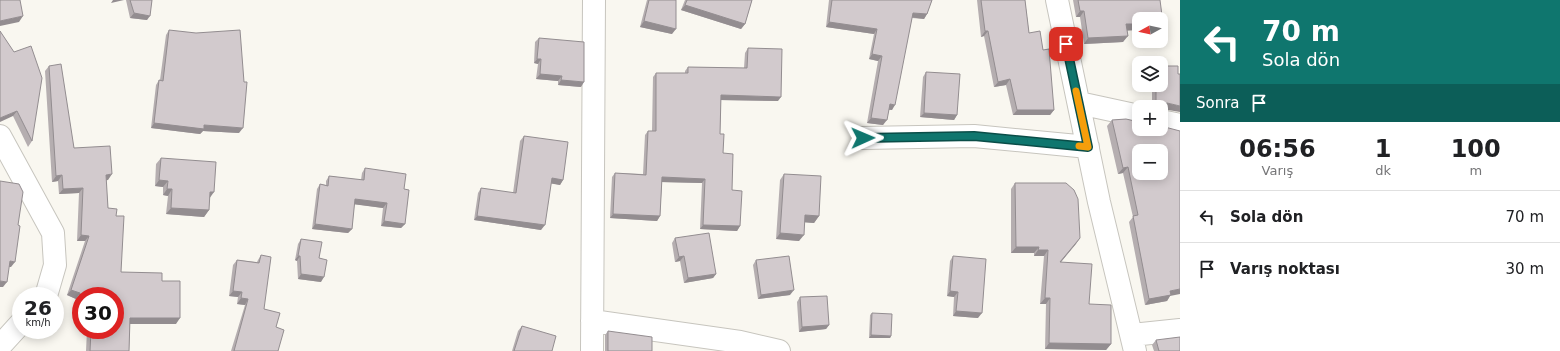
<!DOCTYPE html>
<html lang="tr">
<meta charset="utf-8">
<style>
:root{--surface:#fff;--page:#f6f6f6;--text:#202124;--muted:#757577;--line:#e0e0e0}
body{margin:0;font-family:"DejaVu Sans",sans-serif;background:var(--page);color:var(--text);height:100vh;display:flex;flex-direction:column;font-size:15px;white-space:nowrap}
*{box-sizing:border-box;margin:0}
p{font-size:13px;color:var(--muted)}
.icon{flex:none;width:22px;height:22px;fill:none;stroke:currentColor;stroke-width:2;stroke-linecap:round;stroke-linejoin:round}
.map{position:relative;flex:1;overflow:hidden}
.details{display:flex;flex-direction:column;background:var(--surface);width:380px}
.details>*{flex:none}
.banner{background:#0f766e;color:#fff;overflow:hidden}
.needle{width:26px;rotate:262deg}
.tools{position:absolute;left:1132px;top:12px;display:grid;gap:8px}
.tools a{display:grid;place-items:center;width:36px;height:36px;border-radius:8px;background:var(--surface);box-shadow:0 2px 10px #0003;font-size:20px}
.speed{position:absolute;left:12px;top:287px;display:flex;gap:8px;font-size:20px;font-weight:700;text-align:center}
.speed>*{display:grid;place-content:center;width:52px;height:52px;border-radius:50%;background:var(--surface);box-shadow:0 2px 10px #0003;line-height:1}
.speed small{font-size:10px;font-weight:400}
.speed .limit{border:6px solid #d22;background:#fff;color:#111}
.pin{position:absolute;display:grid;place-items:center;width:34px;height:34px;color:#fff;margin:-17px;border-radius:8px;box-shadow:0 2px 6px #0006}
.me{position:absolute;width:44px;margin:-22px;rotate:89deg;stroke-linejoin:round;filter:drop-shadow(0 0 3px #0008)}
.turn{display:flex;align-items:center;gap:14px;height:84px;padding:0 16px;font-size:18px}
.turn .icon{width:52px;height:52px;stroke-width:2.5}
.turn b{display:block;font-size:28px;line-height:34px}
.then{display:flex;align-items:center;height:38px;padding:0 16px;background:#0003;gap:8px;font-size:15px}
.eta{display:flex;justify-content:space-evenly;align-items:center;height:68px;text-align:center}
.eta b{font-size:24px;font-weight:600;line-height:28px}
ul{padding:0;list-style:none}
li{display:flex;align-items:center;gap:12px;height:52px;padding:0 16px;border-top:1px solid var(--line)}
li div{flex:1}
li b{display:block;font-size:15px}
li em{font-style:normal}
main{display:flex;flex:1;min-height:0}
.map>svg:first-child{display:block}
</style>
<main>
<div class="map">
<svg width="1180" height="351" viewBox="0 0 1180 351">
<rect width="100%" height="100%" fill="#f9f7f0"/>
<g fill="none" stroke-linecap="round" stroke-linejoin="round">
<defs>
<path id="minor" d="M 1057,0 L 1099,202 L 1135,351
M 1079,103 L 1139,116
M 1161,121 L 1180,125
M 0,136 L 53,233 L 55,265 L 46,296
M 863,138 L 974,136 L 1088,147
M 592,321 L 740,342 L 779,351
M 1132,335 L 1180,330
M 0,346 L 21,323
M 592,351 L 594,0"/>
</defs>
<use href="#minor" stroke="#c7c5be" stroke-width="24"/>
<use href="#minor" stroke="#fff" stroke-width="22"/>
</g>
<path fill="#b5aeb0" d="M 126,0 L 152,0 L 147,20 L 130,18 Z
M 647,0 L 676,0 L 672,34 L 640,27 Z
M 685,0 L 752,0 L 745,24 L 741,29 L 681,10 Z
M 829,0 L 932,0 L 927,14 L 924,19 L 912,18 L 892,110 L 889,110 L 883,125 L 867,123 L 878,61 L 869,59 L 874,34 L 826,27 Z
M 977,0 L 1025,0 L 1029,33 L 1043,50 L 1054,110 L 1050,115 L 1013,115 L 1006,85 L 994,87 L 984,36 L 981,37 Z
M 1073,0 L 1160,0 L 1127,30 L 1123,42 L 1084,44 L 1080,17 L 1076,17 Z
M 169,30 L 239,133 L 203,131 L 200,134 L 151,128 L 156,85 L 159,80 L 160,80 L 166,35 Z
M 0,31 L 32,141 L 28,147 L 13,116 Z
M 539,38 L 581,87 L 558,85 L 558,81 L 536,79 L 538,64 L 534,63 L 535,42 Z
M 748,48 L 778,101 L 721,100 L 720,134 L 723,153 L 740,226 L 737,231 L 700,229 L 702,183 L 662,182 L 660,216 L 657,221 L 610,218 L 612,177 L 615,173 L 643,174 L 645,135 L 648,131 L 652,131 L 653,77 L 656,73 L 685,73 L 685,71 L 688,67 L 744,68 L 745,53 Z
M 49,66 L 74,148 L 108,180 L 106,180 L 108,208 L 116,216 L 121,272 L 162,281 L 176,324 L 130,324 L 129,351 L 86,351 L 87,330 L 115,330 L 81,296 L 81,330 L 79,329 L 79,308 L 74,307 L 76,299 L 67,295 L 85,241 L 77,241 L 79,193 L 59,194 L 58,181 L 52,182 L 45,71 Z
M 926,72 L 957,115 L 954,120 L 920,117 L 923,77 Z
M 1152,85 L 1161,85 L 1163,109 L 1161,109 L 1161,107 L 1152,107 Z
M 1126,119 L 1170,296 L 1167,301 L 1145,305 L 1129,222 L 1133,217 L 1123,173 L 1118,174 L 1107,126 L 1112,120 Z
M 524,136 L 563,180 L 560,185 L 551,183 L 541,230 L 474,220 L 478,193 L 481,188 L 513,193 L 520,141 Z
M 161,158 L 209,199 L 209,210 L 204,217 L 166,214 L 168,196 L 163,195 L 163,187 L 155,186 L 156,164 Z
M 365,168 L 404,189 L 405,224 L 401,228 L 381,226 L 383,208 L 354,204 L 352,229 L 348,233 L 312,229 L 317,189 L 320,184 L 326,185 L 326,181 L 329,176 L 361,180 L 362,173 Z
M 784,174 L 819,216 L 814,223 L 804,222 L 799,241 L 776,239 L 780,180 Z
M 1015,183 L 1080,238 L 1061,262 L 1089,304 L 1111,344 L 1106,350 L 1045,349 L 1046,304 L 1040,304 L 1044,256 L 1034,256 L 1034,253 L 1011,253 L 1011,189 Z
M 675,238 L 716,274 L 713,278 L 684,283 L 680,261 L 675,262 L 672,243 Z
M 301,239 L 321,282 L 298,279 L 297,261 L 295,260 L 298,244 Z
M 261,255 L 264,309 L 276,327 L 278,351 L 231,351 L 245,305 L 237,304 L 238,297 L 229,296 L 233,265 L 237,260 L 257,262 L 258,260 Z
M 953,256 L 978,318 L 953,316 L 954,297 L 947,296 L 950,261 Z
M 756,260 L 790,295 L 758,299 L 753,265 Z
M 800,297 L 829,325 L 826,329 L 799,332 L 797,302 Z
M 872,313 L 891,336 L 890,338 L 869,338 L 870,315 Z
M 522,326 L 552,351 L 512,351 L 518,331 Z
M 608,331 L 652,351 L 605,351 L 605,335 Z
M 1156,340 L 1180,351 L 1154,351 L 1152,345 Z"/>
<path fill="#938d90" d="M 113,0 L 124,0 L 111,3 Z
M 685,5 L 745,24 L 741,29 L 681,10 Z
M 1080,11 L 1084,11 L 1080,17 L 1076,17 Z
M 134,13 L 150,16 L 147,20 L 130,18 Z
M 913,13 L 927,14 L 924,19 L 909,17 Z
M 23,16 L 19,22 L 0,26 L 0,21 Z
M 644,21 L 676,29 L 672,34 L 640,27 Z
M 829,22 L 877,29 L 874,34 L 826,27 Z
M 1126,24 L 1139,24 L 1139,30 L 1121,31 Z
M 985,31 L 988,31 L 984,36 L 981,37 Z
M 1128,36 L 1123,42 L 1084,44 L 1088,38 Z
M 872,54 L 882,56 L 878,61 L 869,59 Z
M 537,59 L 541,59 L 538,64 L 534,63 Z
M 540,74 L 562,76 L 558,81 L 536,79 Z
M 1010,79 L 1006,85 L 994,87 L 998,82 Z
M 561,80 L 584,82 L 581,87 L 558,85 Z
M 721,95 L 781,97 L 778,101 L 718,100 Z
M 1167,103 L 1180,106 L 1180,112 L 1163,109 L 1161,109 L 1161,107 L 1156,107 L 1161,104 Z
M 890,104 L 895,105 L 892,110 L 886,109 Z
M 1017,110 L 1054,110 L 1050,115 L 1013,115 Z
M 17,111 L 13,116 L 0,122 L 0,118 Z
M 924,113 L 957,115 L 954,120 L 920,117 Z
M 871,118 L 887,120 L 883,125 L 867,123 Z
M 154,123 L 204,125 L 243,128 L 239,133 L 203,131 L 200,134 L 151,128 Z
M 1128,167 L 1123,173 L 1118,174 L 1123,168 Z
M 112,174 L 108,180 L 102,181 L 106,175 Z
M 62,175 L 58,181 L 52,182 L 56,176 Z
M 662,177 L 705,179 L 702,183 L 659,182 Z
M 552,178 L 563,180 L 560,185 L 548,183 Z
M 159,180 L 168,181 L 163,187 L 155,186 Z
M 83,188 L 79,193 L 59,194 L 63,189 Z
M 167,189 L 172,189 L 168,196 L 163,195 Z
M 210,192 L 214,192 L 209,199 Z
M 355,199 L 387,203 L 383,208 L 352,204 Z
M 171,208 L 209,210 L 204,217 L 166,214 Z
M 613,214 L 660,216 L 657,221 L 610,218 Z
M 805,215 L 819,216 L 814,223 L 800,222 Z
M 477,216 L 545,225 L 541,230 L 474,220 Z
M 384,221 L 405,224 L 401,228 L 381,226 Z
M 315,224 L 352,229 L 348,233 L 312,229 Z
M 703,225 L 740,226 L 737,231 L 700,229 Z
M 780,233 L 804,235 L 799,241 L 776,239 Z
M 81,235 L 89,236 L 85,241 L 77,241 Z
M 1080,238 L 1076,244 L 1056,268 L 1060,262 Z
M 1016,247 L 1039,247 L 1034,253 L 1011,253 Z
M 1038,250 L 1048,250 L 1044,256 L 1034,256 Z
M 298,256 L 300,256 L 297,261 L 295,260 Z
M 684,256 L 680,261 L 675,262 L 679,257 Z
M 10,261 L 15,262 L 11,267 L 6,267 Z
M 301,274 L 324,277 L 321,282 L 298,279 Z
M 716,274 L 713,278 L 684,283 L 688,278 Z
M 0,281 L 7,282 L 3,287 L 0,287 Z
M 1180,289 L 1180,294 L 1170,296 L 1167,301 L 1145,305 L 1149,299 L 1170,291 Z
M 71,290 L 80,293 L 76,299 L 67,295 Z
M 794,290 L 790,295 L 758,299 L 761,295 Z
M 233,291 L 242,292 L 238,297 L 229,296 Z
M 950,291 L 958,292 L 954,297 L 947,296 Z
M 241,298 L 248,299 L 245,305 L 237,304 Z
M 1045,298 L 1050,298 L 1046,304 L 1040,304 Z
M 78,301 L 81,302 L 81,305 L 79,308 L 74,307 Z
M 956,311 L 982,313 L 978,318 L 953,316 Z
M 130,318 L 180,318 L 176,324 L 126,324 Z
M 829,325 L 826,329 L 799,332 L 802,327 Z
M 871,335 L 891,336 L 890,338 L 869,338 Z
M 1049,343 L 1111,344 L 1106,350 L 1045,349 Z"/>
<path fill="#d2cacd" stroke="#938d90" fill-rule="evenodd" d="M 0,0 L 20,0 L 23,16 L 0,21 Z
M 130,0 L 152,0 L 150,16 L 134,13 Z
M 649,0 L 676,0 L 676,29 L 644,21 Z
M 687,0 L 752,0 L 745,24 L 685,5 Z
M 832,0 L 932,0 L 927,14 L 913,13 L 895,105 L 890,104 L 887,120 L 871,118 L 882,56 L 872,54 L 877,29 L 829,22 Z
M 981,0 L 1025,0 L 1029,33 L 1040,31 L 1043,50 L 1049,49 L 1054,110 L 1017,110 L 1010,79 L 998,82 L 988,31 L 985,31 Z
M 1078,0 L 1160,0 L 1163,23 L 1161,23 L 1161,19 L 1139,19 L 1139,24 L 1126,24 L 1128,36 L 1088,38 L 1084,11 L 1080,11 Z
M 169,30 L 196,33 L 240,30 L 244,82 L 247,82 L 243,128 L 204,125 L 204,129 L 154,123 L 159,80 L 163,81 Z
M 0,31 L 14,52 L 31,46 L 42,78 L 32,141 L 17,111 L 0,118 Z
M 539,38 L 584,42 L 584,82 L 561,80 L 562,76 L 540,74 L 541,59 L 537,59 Z
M 748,48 L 782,49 L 781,97 L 721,95 L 720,134 L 724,134 L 723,153 L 733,154 L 732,190 L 742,191 L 740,226 L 703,225 L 705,179 L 662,177 L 660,216 L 613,214 L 615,173 L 646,175 L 648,131 L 656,131 L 656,73 L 688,73 L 688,67 L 747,68 Z
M 61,64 L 74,148 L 110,146 L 112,174 L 106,175 L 108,208 L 117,209 L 116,216 L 124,216 L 121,272 L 162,273 L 162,281 L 180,281 L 180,318 L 130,318 L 129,351 L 90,351 L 91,330 L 115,330 L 115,296 L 81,296 L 81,302 L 78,301 L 80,293 L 71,290 L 89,236 L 81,235 L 83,188 L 63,189 L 62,175 L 56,176 L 49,66 Z
M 1161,66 L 1178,66 L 1178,74 L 1180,74 L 1180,106 L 1167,103 L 1161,104 L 1156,107 L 1156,85 L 1161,85 Z
M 926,72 L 960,74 L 957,115 L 924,113 Z
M 1126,119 L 1139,122 L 1139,129 L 1161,129 L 1161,126 L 1180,131 L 1180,289 L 1170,291 L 1171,295 L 1149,299 L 1133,216 L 1138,215 L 1128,167 L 1123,168 L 1112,120 ZM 1139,151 L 1161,151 L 1161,173 L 1139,173 Z
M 524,136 L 568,142 L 563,180 L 552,178 L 545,225 L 477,216 L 481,188 L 516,193 Z
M 161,158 L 216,162 L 214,192 L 210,192 L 209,210 L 171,208 L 172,189 L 167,189 L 168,181 L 159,180 Z
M 365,168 L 406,174 L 404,189 L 409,190 L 405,224 L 384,221 L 387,203 L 355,199 L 352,229 L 315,224 L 320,184 L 328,186 L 329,176 L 364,180 Z
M 784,174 L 821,176 L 819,216 L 805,215 L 804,235 L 780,233 Z
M 0,181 L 19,184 L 23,192 L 18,225 L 20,226 L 15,262 L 10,261 L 7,282 L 0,281 Z
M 1015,183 L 1066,183 L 1074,190 L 1078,199 L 1080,238 L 1060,262 L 1092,264 L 1089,304 L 1111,305 L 1111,344 L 1049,343 L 1050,298 L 1045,298 L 1048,250 L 1038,250 L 1039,247 L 1016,247 Z
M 709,233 L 716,274 L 688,278 L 684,256 L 679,257 L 675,238 Z
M 301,239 L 322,242 L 319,258 L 327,260 L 324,277 L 301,274 L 300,256 L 298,256 Z
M 261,255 L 271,257 L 264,309 L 280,313 L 276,327 L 284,330 L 278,351 L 234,351 L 248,299 L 241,298 L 242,292 L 233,291 L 237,260 L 259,263 Z
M 789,256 L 794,290 L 761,295 L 756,260 Z
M 953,256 L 986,259 L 982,313 L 956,311 L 958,292 L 950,291 Z
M 827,296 L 829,325 L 802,327 L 800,297 Z
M 872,313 L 892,314 L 891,336 L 871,335 Z
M 522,326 L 556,336 L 552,351 L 514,351 Z
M 608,331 L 652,337 L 652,351 L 608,351 Z
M 1180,337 L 1180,351 L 1159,351 L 1156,340 Z"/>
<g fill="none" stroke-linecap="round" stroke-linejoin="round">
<defs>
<path id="route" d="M 863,138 L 974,136 L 1088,147 L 1066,44"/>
</defs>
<use href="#route" stroke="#0a4d48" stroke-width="10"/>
<use href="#route" stroke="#0f766e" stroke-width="7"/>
<path stroke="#f59e0b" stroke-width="7" d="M 1076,91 L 1088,147 L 1079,146"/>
</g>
</svg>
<div class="tools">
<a><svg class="needle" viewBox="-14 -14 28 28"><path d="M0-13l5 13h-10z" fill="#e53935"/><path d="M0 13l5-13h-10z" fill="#757577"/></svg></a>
<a><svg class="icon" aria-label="layers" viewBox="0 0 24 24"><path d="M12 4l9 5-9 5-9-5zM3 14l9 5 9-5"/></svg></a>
<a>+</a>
<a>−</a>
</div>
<div class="speed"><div>26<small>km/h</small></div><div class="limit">30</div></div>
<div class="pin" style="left:1066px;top:44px;background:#d93025"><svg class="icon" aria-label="arrive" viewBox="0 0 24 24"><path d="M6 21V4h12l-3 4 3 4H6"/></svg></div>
<svg class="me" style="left:863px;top:138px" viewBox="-20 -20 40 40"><path d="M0-17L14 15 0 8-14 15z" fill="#0f766e" stroke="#fff" stroke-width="4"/></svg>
</div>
<section class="details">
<div class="banner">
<div class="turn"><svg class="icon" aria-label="left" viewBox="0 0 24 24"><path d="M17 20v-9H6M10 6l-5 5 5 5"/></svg><div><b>70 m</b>Sola dön</div></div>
<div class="then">Sonra<svg class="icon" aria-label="arrive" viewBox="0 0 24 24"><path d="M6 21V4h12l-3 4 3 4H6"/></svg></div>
</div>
<div class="eta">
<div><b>06:56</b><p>Varış</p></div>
<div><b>1</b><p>dk</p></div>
<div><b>100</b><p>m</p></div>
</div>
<ul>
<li><svg class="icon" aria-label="left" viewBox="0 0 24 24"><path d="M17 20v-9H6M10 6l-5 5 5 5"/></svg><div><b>Sola dön</b></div><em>70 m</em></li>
<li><svg class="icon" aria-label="arrive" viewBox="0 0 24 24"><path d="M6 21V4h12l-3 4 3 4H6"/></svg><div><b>Varış noktası</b></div><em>30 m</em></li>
</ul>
</section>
</main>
